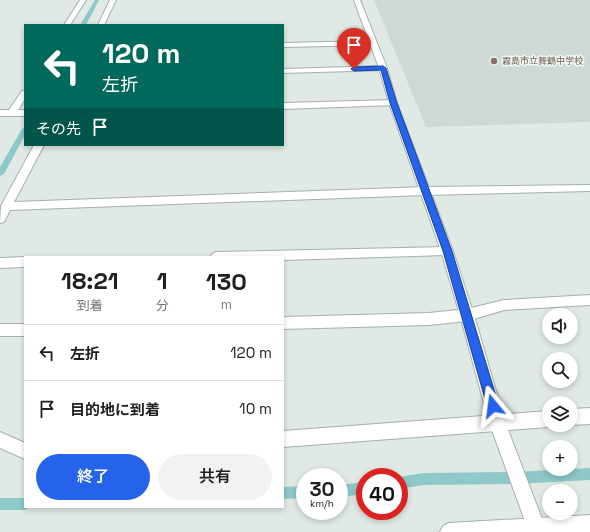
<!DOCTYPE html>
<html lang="ja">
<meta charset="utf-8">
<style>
:root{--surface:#fff;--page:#f2f2f2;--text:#202124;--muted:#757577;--line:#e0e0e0;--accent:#2563eb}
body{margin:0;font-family:"Space Grotesk","Noto Sans JP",sans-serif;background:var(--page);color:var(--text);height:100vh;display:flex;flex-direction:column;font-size:15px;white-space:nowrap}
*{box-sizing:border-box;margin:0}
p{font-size:13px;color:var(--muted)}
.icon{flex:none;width:22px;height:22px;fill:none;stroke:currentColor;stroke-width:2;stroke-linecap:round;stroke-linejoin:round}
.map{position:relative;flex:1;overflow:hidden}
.drawer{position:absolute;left:24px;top:256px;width:260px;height:252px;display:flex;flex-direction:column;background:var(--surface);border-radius:0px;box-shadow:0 2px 6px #0003}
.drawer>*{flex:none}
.banner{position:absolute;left:24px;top:24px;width:260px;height:122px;border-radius:0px;box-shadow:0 2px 6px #0003;background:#00695c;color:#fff;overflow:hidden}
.fabs{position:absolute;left:542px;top:308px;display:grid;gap:8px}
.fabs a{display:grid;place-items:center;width:36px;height:36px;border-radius:50%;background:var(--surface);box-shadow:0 2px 6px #0003;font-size:20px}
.speed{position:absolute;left:296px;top:468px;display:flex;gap:8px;font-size:20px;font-weight:700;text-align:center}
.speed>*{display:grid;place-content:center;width:52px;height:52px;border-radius:50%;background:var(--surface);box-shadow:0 2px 6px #0003;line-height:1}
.speed small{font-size:10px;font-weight:400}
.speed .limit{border:6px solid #d22;background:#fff;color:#111}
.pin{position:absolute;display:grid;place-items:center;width:34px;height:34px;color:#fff;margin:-41px -17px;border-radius:50% 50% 50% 0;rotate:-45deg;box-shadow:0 0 4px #0007}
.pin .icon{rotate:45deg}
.me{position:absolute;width:44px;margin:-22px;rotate:344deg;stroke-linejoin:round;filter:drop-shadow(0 0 3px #0008)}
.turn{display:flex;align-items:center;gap:14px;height:84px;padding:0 12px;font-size:18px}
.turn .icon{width:52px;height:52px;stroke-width:2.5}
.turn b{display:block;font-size:28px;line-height:34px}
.then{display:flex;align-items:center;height:38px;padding:0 12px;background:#0003;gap:8px;font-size:15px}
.eta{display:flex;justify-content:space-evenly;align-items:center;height:68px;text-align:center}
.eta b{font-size:24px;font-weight:600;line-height:28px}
.button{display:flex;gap:8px;margin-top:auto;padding:8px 12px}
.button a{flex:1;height:46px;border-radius:24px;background:var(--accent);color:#fff;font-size:16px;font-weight:600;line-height:46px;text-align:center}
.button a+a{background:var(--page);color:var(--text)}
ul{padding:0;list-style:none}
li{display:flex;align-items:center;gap:12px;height:56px;padding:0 12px;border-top:1px solid var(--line)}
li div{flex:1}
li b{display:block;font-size:15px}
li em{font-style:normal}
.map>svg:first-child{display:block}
</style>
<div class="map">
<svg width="590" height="532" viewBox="0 0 590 532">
<rect width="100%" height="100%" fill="#e0e9e4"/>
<path fill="#cfd9d3" d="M 374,0 L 590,0 L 590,122 L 426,127 Z"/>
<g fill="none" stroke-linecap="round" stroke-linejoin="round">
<path fill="#8ec8c9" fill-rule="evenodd" d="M 95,0 L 99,0 L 86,25 L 80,25 Z
M 25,127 L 25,135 L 4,174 L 0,176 L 0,167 L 22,129 Z
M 590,468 L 590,480 L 515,484 L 424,485 L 399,489 L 398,477 L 424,473 L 515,472 Z
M 365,482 L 365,494 L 339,497 L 339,485 Z
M 305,486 L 305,498 L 283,499 L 283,487 Z
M 0,498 L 25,498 L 25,507 L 30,507 L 25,510 L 0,510 Z"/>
<defs>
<path id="minor" d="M 80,0 L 86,0 L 70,25 L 64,25 Z
M 110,0 L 116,0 L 104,25 L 98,25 Z
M 373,41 L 377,43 L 376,45 L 283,47 L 283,43 Z
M 383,66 L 386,66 L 386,70 L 283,73 L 283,69 Z
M 22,91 L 25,91 L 25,99 L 18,110 L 25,110 L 25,116 L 0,116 L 0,110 L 9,110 Z
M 393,100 L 396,101 L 397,103 L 396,105 L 283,109 L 283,103 Z
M 34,145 L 44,145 L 14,202 L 425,187 L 590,185 L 590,191 L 425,195 L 10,210 L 4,222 L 0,223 L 1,206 Z
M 447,247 L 451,248 L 453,251 L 451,254 L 447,255 L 283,260 L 283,257 L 210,257 L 212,254 L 216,252 Z
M 25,257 L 25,267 L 0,268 L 0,258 Z
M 590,295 L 590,305 L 504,310 L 467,321 L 429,325 L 283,329 L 283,317 L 429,313 L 467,309 L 504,300 Z
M 0,324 L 25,324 L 25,336 L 0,336 Z
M 590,408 L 590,424 L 571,425 L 571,409 Z
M 549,411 L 549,425 L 553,425 L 549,427 L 283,447 L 283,431 Z
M 0,432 L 25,443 L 25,459 L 0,448 Z
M 590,515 L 590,532 L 440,532 L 443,526 L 449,523 Z"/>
<path id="tertiary" d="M 354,0 L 360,0 L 387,68 L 397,103 L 453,251 L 474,315 L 505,422 L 547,532 L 529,532 L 489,422 L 460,315 L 441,251 L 389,103 L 379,68 Z"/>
</defs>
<use href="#minor" stroke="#a4b0aa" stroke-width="2"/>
<use href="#tertiary" stroke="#a4b0aa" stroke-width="2"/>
<use href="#minor" fill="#fff" fill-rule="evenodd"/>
<use href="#tertiary" fill="#fff" fill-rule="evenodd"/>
</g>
<path fill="#2563eb" stroke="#184099" d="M 383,66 L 386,68 L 397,103 L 452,251 L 499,406 L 497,410 L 493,412 L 489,410 L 487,406 L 443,251 L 390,103 L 381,70 L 354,71 L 351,69 L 354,67 Z"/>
<circle fill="#8d6e63" stroke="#f0f6f3" stroke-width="1.5" cx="494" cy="61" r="4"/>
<g text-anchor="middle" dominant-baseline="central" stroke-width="3" stroke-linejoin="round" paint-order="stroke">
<g font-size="9" fill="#785e54" stroke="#f0f6f3" text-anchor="start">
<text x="502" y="61">霧島市立舞鶴中学校</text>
</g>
</g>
</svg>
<div class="fabs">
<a><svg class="icon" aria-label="sound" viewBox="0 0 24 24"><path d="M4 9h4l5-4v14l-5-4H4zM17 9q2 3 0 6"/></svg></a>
<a><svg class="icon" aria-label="search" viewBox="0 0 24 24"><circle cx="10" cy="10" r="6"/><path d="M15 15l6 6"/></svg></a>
<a><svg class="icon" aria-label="layers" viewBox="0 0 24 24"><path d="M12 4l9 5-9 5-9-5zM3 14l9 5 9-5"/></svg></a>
<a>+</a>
<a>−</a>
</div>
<div class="speed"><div>30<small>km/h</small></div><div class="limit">40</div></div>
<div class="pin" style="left:354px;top:69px;background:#d93025"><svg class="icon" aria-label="arrive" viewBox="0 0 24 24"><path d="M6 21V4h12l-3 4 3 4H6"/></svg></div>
<svg class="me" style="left:493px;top:406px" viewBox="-20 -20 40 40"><path d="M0-17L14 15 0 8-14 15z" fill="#2563eb" stroke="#fff" stroke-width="4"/></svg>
<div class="banner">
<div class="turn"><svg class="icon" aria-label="left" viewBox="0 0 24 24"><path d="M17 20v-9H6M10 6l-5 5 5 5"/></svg><div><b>120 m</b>左折</div></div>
<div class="then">その先<svg class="icon" aria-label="arrive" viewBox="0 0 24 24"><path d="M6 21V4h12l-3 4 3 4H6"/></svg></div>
</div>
<section class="drawer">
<div class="eta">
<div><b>18:21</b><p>到着</p></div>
<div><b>1</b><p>分</p></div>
<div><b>130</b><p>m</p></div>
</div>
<ul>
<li><svg class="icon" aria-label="left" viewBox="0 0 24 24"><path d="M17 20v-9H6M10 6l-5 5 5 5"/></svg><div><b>左折</b></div><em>120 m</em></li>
<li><svg class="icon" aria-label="arrive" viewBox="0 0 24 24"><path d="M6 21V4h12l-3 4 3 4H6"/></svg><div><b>目的地に到着</b></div><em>10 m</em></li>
</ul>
<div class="button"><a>終了</a><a>共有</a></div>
</section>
</div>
